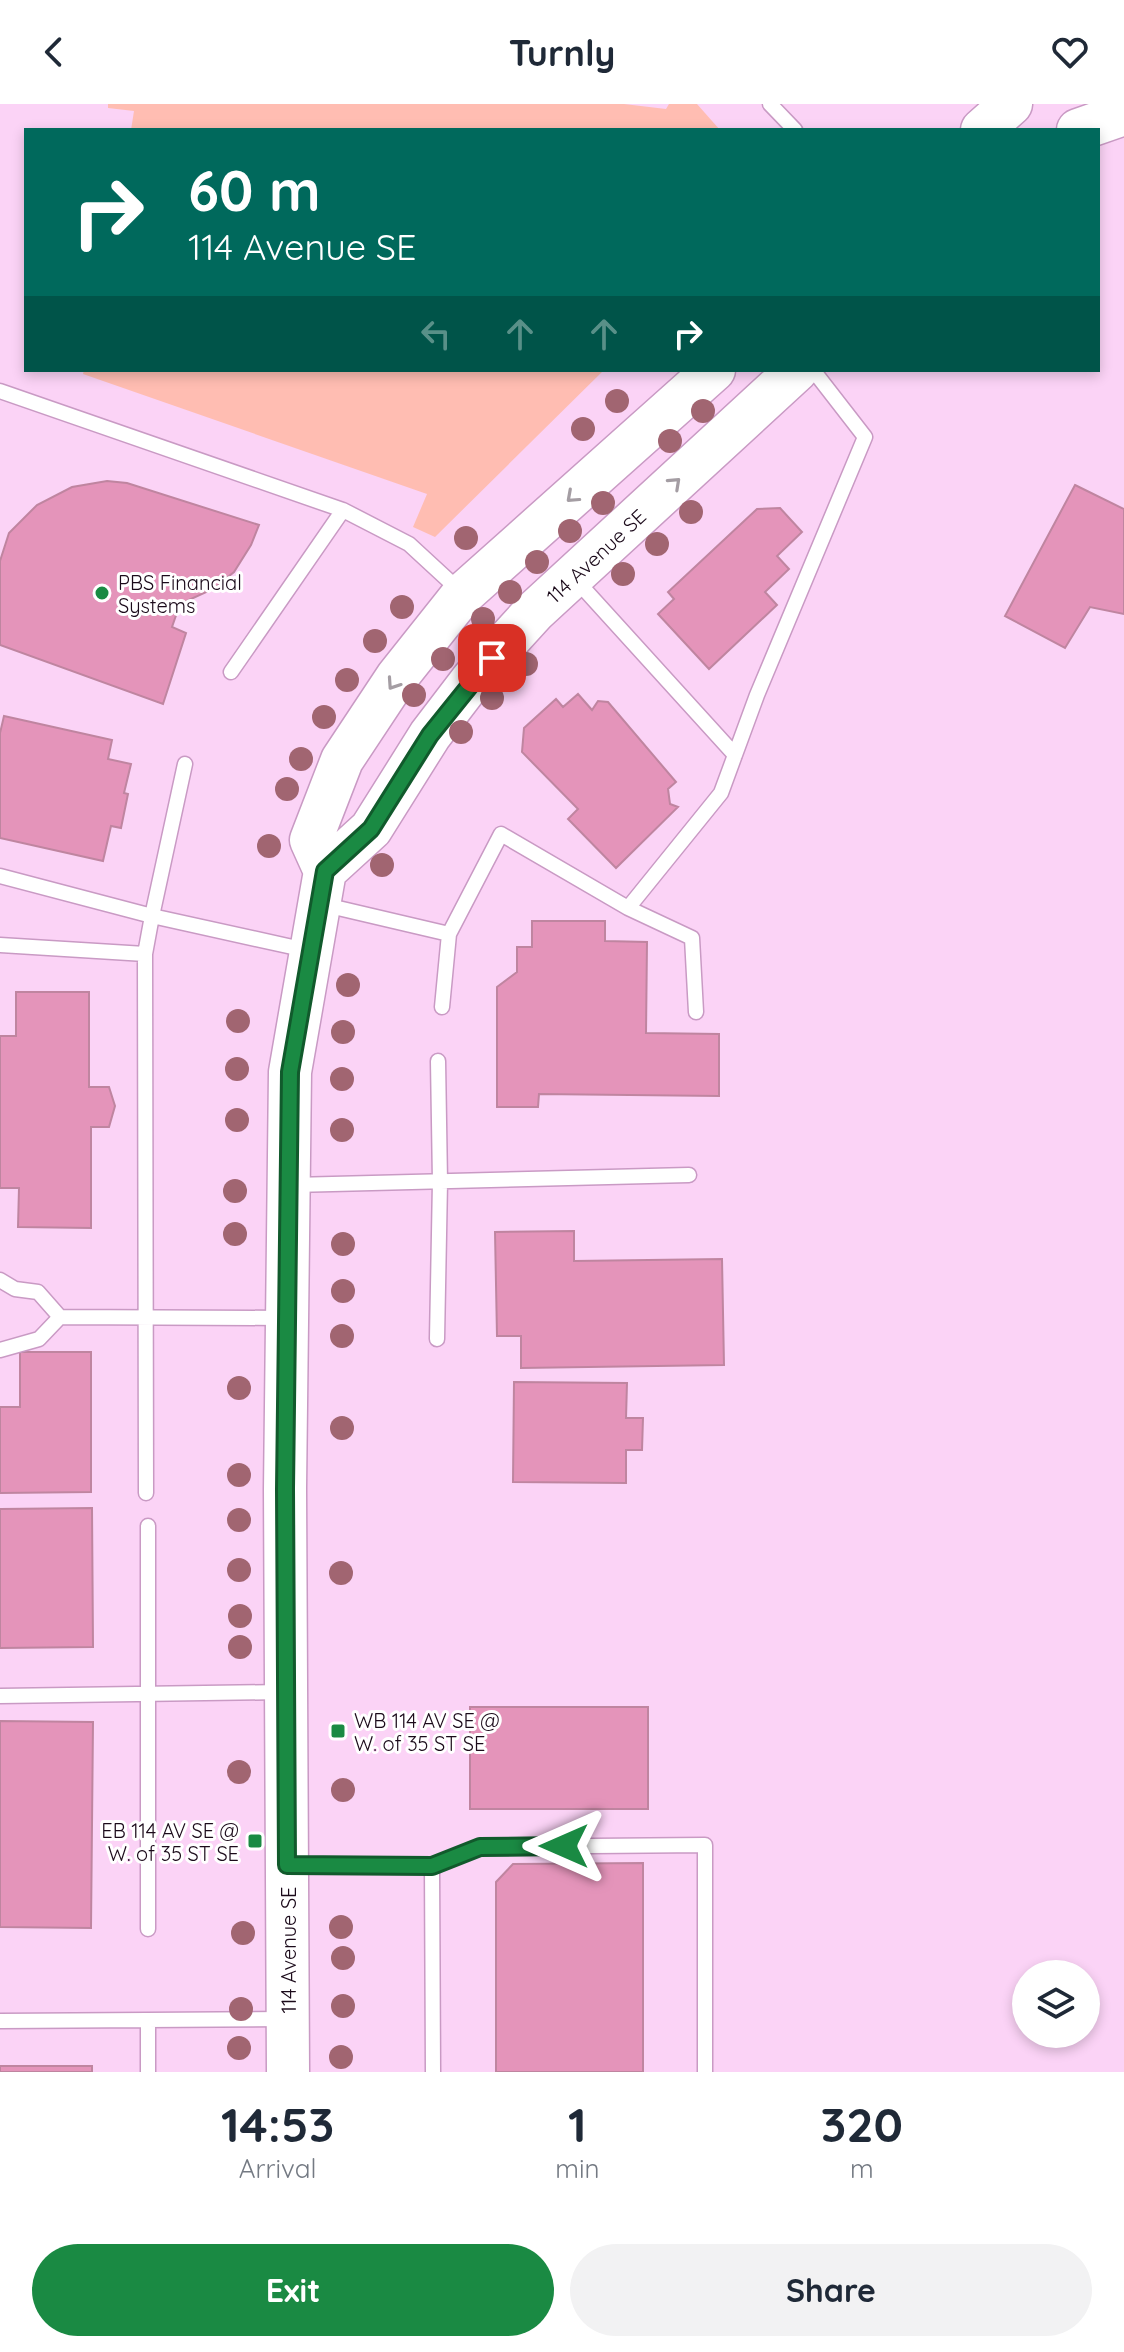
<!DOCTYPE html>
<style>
:root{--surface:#fff;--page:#f2f2f3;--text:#1f2937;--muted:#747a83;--accent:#1a8a43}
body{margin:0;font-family:Quicksand,sans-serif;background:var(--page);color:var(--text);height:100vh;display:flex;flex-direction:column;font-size:30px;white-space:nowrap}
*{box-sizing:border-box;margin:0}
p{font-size:26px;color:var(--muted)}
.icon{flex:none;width:44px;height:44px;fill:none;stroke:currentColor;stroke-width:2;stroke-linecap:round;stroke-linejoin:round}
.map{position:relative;height:1968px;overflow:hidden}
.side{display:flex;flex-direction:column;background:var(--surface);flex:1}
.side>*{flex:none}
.hud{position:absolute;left:24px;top:24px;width:1076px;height:244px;border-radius:0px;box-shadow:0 4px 12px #0003;background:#00695c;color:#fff;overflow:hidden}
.tools{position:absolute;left:1012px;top:1856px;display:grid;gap:16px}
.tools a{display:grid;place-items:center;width:88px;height:88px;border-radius:50%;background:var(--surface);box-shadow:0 4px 12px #0003;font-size:40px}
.pin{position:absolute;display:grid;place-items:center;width:68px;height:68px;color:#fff;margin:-34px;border-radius:16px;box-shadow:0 4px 12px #0006}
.me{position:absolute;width:88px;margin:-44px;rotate:270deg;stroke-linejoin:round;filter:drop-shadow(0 0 6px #0008)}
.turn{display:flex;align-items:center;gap:28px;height:168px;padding:0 32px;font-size:36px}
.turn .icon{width:104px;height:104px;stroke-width:2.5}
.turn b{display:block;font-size:56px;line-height:68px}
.lanes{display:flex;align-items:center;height:76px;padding:0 32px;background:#0003;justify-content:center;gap:40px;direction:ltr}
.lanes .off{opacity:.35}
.eta{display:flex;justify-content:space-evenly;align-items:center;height:136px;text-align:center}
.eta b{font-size:48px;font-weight:800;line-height:56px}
.button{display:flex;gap:16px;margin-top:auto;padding:16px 32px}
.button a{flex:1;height:92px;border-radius:48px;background:var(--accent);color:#fff;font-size:32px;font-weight:800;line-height:92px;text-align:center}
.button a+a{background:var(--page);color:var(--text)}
header{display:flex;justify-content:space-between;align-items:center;height:104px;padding:0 32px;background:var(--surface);font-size:36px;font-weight:800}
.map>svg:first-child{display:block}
</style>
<header><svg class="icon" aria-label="back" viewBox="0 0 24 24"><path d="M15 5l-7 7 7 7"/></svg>Turnly<svg class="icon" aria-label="heart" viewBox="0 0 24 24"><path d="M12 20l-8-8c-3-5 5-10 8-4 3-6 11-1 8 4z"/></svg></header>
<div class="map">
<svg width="1124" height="1968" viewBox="0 0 1124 1968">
<rect width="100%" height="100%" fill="#fbd3f6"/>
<path fill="#ffbdb2" d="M 108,0 L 624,0 L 666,5 L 669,0 L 697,0 L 720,26 L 131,26 L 134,7 L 108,4 Z
M 84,266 L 604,266 L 435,433 L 413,423 L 427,390 L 83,270 Z"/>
<path fill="#e494ba" stroke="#bf85a0" stroke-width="2" d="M 107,377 L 127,379 L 259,421 L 251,441 L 234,468 L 213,485 L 180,500 L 172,523 L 186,529 L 163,600 L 0,541 L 0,457 L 9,429 L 37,401 L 72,383 Z
M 1075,381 L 1124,405 L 1124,510 L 1090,503 L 1065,544 L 1005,512 Z
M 780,404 L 802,428 L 777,452 L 789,465 L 765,488 L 777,501 L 709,565 L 658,510 L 674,495 L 668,488 L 757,405 Z
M 578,590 L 592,606 L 598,597 L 608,598 L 676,678 L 668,685 L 670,700 L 678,703 L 616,764 L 568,715 L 578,705 L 522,648 L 524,624 L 556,595 L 563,603 Z
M 4,612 L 112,636 L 108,655 L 131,660 L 124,689 L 128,690 L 121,724 L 111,722 L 103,757 L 0,734 L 0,629 Z
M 532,817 L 605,817 L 605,837 L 647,838 L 646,929 L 719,930 L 719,992 L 539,990 L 538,1003 L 497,1003 L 497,883 L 517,868 L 517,843 L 532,843 Z
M 16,888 L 89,888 L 89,983 L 109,983 L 115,1002 L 109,1023 L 91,1023 L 91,1124 L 18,1123 L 19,1084 L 0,1084 L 0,932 L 16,932 Z
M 574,1127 L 574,1157 L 722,1155 L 724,1261 L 521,1264 L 521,1232 L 497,1232 L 495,1128 Z
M 20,1248 L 91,1248 L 91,1388 L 0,1389 L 0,1303 L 20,1303 Z
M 514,1278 L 627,1279 L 626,1314 L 643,1314 L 642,1346 L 626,1346 L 626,1379 L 513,1378 Z
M 92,1404 L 93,1543 L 0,1544 L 0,1405 Z
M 470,1603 L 648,1603 L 648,1705 L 470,1705 Z
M 0,1617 L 93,1618 L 91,1824 L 0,1823 Z
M 643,1759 L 643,1968 L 496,1968 L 496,1778 L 513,1760 Z
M 0,1962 L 92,1962 L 92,1968 L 0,1968 Z"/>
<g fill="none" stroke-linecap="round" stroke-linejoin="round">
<defs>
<path id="service" d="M 770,0 L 795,26
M 0,287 L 343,406 L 409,440 L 460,487
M 576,476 L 735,651
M 231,568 L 343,406
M 185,660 L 152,812 L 306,846
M 0,772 L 152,812 L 145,850 L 146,1389
M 321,800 L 449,830
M 0,841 L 145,850
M 442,903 L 449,830 L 501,730 L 628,804
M 696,908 L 692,834 L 628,804 L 721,689 L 757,591 L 865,333 L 813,266
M 293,1081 L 689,1071
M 0,1176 L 15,1185 L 38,1188 L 60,1213 L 283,1214
M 437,1235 L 440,1078 L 438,957
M 0,1246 L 39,1235 L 60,1213
M 148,1422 L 148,1825
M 0,1592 L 282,1588
M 290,1761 L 432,1762 L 433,1968
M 432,1762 L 480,1743 L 705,1741 L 705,1968
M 0,1917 L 284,1915
M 148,1917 L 148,1968"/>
<path id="secondary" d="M 982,26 L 1011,0
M 1078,26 L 1124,10
M 325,767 L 371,725 L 430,631 L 472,576 L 534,508 L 797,266
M 288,1968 L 285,1385 L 290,968 L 325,767 L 311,736 L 342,656 L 397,573 L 463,490 L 714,266"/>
</defs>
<use href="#service" stroke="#c99ac4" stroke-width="17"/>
<use href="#secondary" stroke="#c99ac4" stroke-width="45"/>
<use href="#service" stroke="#fff" stroke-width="14"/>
<use href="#secondary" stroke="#fff" stroke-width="42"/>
</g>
<g fill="#a16571">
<circle cx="617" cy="297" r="12"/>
<circle cx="703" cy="307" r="12"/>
<circle cx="583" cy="325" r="12"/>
<circle cx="670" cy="337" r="12"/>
<circle cx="603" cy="399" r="12"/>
<circle cx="691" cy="408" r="12"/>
<circle cx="570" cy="427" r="12"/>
<circle cx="466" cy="434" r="12"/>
<circle cx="657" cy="440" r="12"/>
<circle cx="537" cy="458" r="12"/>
<circle cx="623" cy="470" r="12"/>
<circle cx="510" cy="488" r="12"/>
<circle cx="402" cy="503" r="12"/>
<circle cx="483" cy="515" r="12"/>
<circle cx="375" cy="537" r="12"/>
<circle cx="443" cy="555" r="12"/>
<circle cx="526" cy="560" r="12"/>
<circle cx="347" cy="576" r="12"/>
<circle cx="414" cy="591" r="12"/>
<circle cx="492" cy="594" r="12"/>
<circle cx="324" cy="613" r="12"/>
<circle cx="461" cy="628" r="12"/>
<circle cx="301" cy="655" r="12"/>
<circle cx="287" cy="685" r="12"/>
<circle cx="269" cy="742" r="12"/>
<circle cx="382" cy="761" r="12"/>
<circle cx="348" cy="881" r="12"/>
<circle cx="238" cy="917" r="12"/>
<circle cx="343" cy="928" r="12"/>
<circle cx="237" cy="965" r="12"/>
<circle cx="342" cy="975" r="12"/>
<circle cx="237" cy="1016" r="12"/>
<circle cx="342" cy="1026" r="12"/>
<circle cx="235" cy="1087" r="12"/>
<circle cx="235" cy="1130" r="12"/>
<circle cx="343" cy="1140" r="12"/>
<circle cx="343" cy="1187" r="12"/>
<circle cx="342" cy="1232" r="12"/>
<circle cx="239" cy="1284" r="12"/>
<circle cx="342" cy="1324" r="12"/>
<circle cx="239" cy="1371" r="12"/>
<circle cx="239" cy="1416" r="12"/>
<circle cx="239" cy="1466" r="12"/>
<circle cx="341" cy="1469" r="12"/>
<circle cx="240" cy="1512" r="12"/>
<circle cx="240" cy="1543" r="12"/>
<circle cx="239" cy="1668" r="12"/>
<circle cx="343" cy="1686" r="12"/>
<circle cx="341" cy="1823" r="12"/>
<circle cx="243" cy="1829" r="12"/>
<circle cx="343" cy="1854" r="12"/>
<circle cx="343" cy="1902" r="12"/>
<circle cx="241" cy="1905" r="12"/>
<circle cx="239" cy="1944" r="12"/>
<circle cx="341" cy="1953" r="12"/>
</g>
<defs><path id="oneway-chevron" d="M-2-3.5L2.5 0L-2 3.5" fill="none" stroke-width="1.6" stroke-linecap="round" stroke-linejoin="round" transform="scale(2)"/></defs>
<g stroke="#a49da3">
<use href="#oneway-chevron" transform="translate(675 379) rotate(-43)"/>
<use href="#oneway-chevron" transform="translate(572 393) rotate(138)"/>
<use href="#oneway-chevron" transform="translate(393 580) rotate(124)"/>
</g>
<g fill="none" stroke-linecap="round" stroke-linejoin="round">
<defs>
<path id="route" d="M 492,554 L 430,631 L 371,725 L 325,767 L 290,968 L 285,1385 L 287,1761 L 432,1762 L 480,1743 L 564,1742"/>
</defs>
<use href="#route" stroke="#115a2c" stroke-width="20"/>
<use href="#route" stroke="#1a8a43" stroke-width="14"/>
</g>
<g fill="#1a8a43" stroke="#fff" stroke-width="3">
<circle cx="102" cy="489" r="8"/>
<rect x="330" y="1619" width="16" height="16" rx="4"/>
<rect x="247" y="1729" width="16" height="16" rx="4"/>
</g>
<g text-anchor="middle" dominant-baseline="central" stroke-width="6" stroke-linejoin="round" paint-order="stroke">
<g font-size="20" fill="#1b0a1a" stroke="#fff">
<text transform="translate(596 452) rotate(-43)">114 Avenue SE</text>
<text transform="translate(288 1846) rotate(-90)">114 Avenue SE</text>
</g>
<g font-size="20" fill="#1b0a1a" stroke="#fff" text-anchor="start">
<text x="118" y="478">PBS Financial<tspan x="118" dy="23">Systems</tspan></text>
<text x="354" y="1616">WB 114 AV SE @<tspan x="354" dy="23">W. of 35 ST SE</tspan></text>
<text x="239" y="1726" text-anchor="end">EB 114 AV SE @<tspan x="239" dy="23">W. of 35 ST SE</tspan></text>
</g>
</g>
</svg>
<div class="tools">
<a><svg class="icon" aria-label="layers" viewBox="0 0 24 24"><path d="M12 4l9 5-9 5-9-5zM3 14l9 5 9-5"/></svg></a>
</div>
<div class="pin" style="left:492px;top:554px;background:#d93025"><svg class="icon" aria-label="arrive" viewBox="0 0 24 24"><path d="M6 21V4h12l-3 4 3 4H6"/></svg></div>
<svg class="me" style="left:564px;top:1742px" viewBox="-20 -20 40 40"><path d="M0-17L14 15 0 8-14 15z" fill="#1a8a43" stroke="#fff" stroke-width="4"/></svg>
<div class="hud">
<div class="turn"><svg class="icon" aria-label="right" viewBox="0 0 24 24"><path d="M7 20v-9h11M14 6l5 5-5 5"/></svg><div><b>60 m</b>114 Avenue SE</div></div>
<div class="lanes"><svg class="icon off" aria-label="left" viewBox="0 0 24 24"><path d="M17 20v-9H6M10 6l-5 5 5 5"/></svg><svg class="icon off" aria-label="ahead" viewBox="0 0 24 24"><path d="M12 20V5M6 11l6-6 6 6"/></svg><svg class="icon off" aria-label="ahead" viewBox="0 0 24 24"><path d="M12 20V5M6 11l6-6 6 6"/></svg><svg class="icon" aria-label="right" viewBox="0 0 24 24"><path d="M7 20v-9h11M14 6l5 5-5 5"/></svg></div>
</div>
</div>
<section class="side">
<div class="eta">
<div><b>14:53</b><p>Arrival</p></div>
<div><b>1</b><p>min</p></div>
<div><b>320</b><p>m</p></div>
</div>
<div class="button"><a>Exit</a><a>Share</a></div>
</section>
